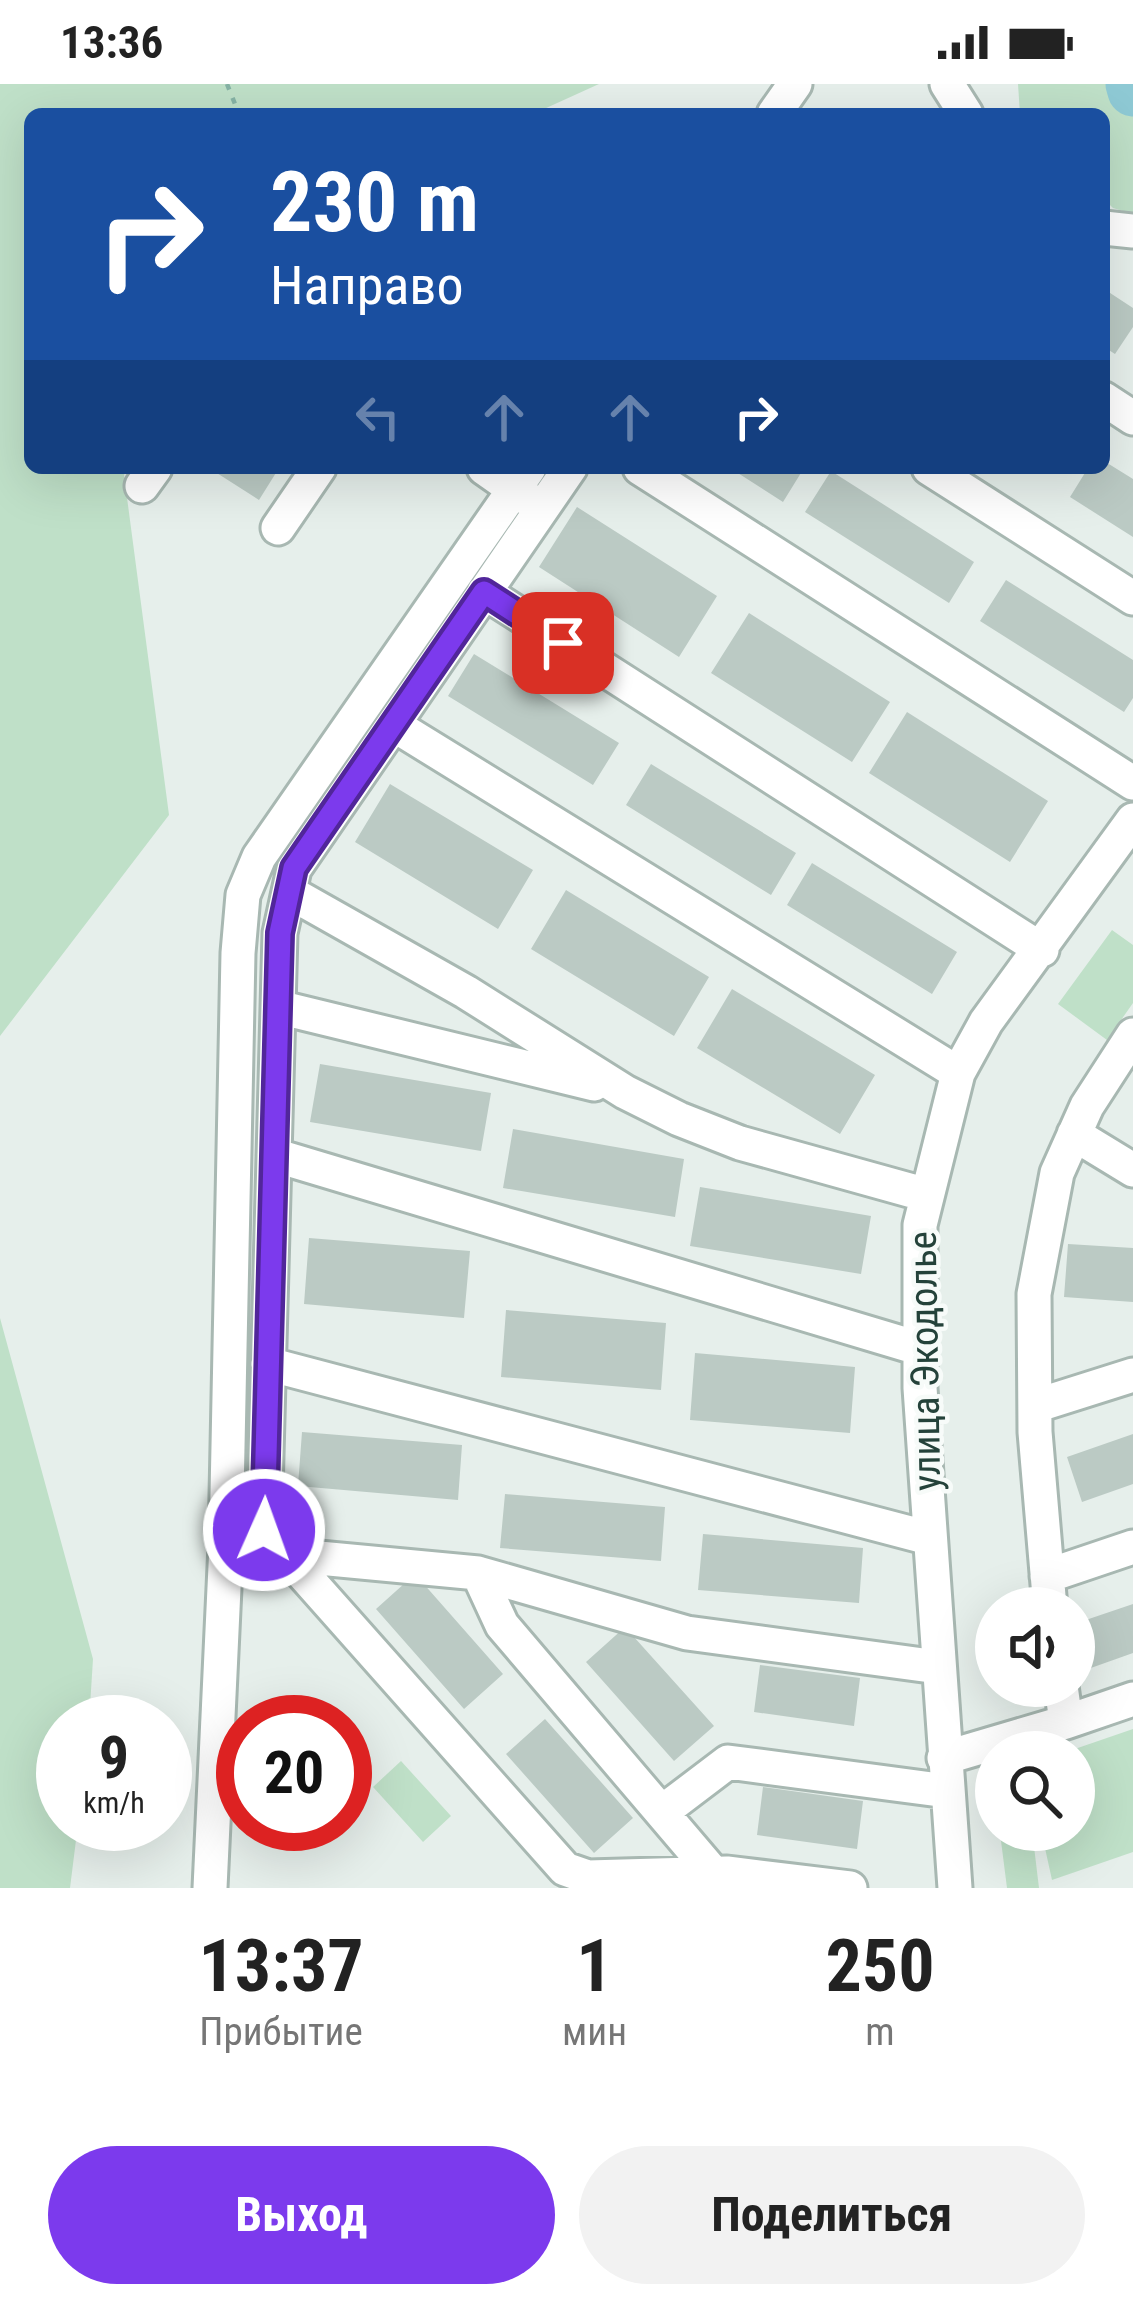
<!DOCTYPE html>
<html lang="ru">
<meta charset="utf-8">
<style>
:root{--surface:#fff;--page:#f2f2f2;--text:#222;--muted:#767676;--accent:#7c3aed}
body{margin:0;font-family:"Roboto Condensed",sans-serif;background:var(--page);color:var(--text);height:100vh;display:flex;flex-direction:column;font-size:45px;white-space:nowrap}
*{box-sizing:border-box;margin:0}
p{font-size:39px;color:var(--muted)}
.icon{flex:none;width:66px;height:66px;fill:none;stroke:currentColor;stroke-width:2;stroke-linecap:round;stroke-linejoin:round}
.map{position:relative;height:1804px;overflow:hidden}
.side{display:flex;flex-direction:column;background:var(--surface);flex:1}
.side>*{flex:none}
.banner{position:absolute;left:24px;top:24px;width:1086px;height:366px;border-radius:18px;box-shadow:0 12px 48px #0002;background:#1a4fa0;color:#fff;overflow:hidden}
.tools{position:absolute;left:975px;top:1503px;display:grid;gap:24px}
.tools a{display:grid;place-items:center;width:120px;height:120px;border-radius:50%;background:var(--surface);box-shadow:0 12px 48px #0002;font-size:60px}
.speed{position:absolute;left:36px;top:1611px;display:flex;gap:24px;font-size:60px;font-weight:700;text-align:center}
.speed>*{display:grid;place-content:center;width:156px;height:156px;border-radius:50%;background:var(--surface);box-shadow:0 12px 48px #0002;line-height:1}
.speed small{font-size:30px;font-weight:400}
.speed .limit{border:18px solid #d22;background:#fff;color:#111}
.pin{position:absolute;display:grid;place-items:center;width:102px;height:102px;color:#fff;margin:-51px;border-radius:24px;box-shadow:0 6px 18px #0006}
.me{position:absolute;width:132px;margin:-66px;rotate:2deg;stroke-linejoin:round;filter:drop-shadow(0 0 9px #0008)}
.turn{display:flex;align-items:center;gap:42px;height:252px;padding:0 48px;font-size:54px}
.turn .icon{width:156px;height:156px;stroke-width:2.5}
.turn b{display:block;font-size:84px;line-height:102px}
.lanes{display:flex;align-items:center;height:114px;padding:0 48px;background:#0003;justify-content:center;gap:60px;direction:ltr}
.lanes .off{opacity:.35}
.eta{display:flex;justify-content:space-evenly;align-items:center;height:204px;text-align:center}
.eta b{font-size:72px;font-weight:700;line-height:84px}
.cta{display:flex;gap:24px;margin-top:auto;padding:24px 48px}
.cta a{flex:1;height:138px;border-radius:72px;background:var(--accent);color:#fff;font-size:48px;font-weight:700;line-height:138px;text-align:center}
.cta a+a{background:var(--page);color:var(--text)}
.status{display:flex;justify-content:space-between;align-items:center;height:84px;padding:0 60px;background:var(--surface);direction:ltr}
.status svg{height:33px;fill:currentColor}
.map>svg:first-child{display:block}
</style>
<div class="status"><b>13:36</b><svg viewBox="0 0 49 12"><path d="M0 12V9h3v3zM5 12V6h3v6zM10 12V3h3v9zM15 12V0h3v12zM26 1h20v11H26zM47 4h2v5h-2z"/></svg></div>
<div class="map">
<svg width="1133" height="1804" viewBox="0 0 1133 1804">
<rect width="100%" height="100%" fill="#e6efeb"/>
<path fill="#bfe0c8" d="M 0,0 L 599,0 L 533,30 L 30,30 L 30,384 L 127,384 L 124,391 L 169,731 L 0,952 Z
M 1018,0 L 1133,0 L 1133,130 L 1113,124 L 1104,115 L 1104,30 L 1020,30 Z
M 1112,846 L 1133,861 L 1133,919 L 1107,956 L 1058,920 Z
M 0,1234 L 93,1575 L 89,1638 L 63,1638 L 63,1740 L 78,1740 L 70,1804 L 0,1804 Z
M 1133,1645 L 1133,1768 L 1052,1796 L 1041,1746 L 1074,1746 L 1074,1668 L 1069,1667 Z
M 401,1677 L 451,1732 L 423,1758 L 373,1703 Z
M 1032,1746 L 1039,1804 L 1007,1804 L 1000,1749 Z"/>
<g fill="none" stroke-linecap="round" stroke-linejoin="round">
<path stroke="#8ec9d4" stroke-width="51" d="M 1131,0 L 1133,7"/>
</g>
<path fill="#bbcac4" d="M 1104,205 L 1133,224 L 1133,243 L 1115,270 L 1104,263 Z
M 1104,377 L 1133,395 L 1133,453 L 1070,413 L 1088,384 L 1104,384 Z
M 209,384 L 279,384 L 259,416 Z
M 730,384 L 804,384 L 783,418 Z
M 831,387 L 974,478 L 949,519 L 805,428 Z
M 577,423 L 717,512 L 679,573 L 539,483 Z
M 1006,496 L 1133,576 L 1133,614 L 1124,628 L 980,537 Z
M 749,529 L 890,618 L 852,678 L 711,589 Z
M 474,570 L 619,659 L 593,701 L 448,612 Z
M 907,628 L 1048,717 L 1010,778 L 869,689 Z
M 651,680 L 796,769 L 771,811 L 626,721 Z
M 390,700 L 533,786 L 498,845 L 355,758 Z
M 812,779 L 957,868 L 932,910 L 787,821 Z
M 566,806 L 709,893 L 674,952 L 531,865 Z
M 732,905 L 875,991 L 840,1050 L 697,964 Z
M 320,980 L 491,1009 L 481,1067 L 310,1038 Z
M 513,1045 L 684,1075 L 675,1133 L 503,1104 Z
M 700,1103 L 871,1132 L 861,1190 L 690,1162 Z
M 309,1154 L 470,1167 L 464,1234 L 304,1220 Z
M 1068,1160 L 1133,1164 L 1133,1218 L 1064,1213 Z
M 506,1226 L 666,1239 L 661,1306 L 501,1293 Z
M 695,1269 L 855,1283 L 850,1349 L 690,1336 Z
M 302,1348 L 462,1361 L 458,1416 L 298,1402 Z
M 1133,1350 L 1133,1400 L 1082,1418 L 1067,1373 Z
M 505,1410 L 665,1423 L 661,1477 L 500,1464 Z
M 703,1450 L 863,1464 L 859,1519 L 698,1506 Z
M 415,1490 L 503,1590 L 464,1625 L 376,1525 Z
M 1133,1520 L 1133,1569 L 1088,1585 L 1074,1540 Z
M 625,1543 L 714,1642 L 674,1677 L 586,1578 Z
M 760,1581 L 860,1594 L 854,1642 L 754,1628 Z
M 545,1635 L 633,1734 L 594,1769 L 506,1670 Z
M 763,1703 L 863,1717 L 857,1765 L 757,1751 Z"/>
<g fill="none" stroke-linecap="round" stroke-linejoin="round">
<defs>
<path id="minor" d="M 947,0 L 966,30
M 774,30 L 795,0
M 1104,144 L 1133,147
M 1104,315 L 1133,334
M 484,384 L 531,417
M 570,384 L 294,785 L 280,849 L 264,1446 L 565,1785 L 588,1793 L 727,1789 L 850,1804
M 640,384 L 1133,699
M 929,384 L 1133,514
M 142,402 L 155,384
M 278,444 L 319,384
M 484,508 L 1042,866
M 394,641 L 958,989
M 289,808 L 466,908 L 625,1008 L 679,1035 L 740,1059 L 927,1111
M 278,923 L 594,1000
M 1074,1050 L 1133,1086
M 274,1071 L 918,1264
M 268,1280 L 929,1454
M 1035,1322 L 1133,1291
M 287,1471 L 478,1489 L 687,1549 L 938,1583
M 478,1489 L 502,1541 L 714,1790
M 1047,1492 L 1133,1463
M 1050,1524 L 1035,1348 L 1034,1210 L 1057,1089 L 1087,1022 L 1133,951
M 1066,1638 L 1133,1615
M 944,1674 L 1066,1638 L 1061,1602
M 662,1728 L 728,1678 L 947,1707
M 210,1804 L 226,1461 L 238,869 L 243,811 L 259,773 L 529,384
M 955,1804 L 920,1304 L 920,1141 L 958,989 L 986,938 L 1133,736"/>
</defs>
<use href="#minor" stroke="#a8b8b2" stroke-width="39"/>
<path stroke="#86b3a5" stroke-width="4.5" stroke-dasharray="6 9" stroke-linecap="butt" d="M 227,0 L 239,30"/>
<use href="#minor" stroke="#fff" stroke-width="33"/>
</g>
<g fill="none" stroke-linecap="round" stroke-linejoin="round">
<defs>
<path id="route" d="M 264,1446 L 280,849 L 294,784 L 484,508 L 563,559"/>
</defs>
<use href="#route" stroke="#51269a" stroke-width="30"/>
<use href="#route" stroke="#7c3aed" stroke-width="21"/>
</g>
<g text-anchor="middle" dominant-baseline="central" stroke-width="9" stroke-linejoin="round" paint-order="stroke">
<g font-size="39" fill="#24423a" stroke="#f7fbf9">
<text transform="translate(925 1277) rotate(-91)">улица Экодолье</text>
</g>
</g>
</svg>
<div class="tools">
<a><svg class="icon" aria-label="sound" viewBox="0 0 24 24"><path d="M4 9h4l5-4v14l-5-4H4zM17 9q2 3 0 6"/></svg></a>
<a><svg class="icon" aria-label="search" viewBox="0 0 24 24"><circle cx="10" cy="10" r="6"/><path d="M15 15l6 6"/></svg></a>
</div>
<div class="speed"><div>9<small>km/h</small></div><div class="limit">20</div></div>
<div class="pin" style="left:563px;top:559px;background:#d93025"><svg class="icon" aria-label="arrive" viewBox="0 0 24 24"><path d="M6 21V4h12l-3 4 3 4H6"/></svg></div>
<svg class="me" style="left:264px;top:1446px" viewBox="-20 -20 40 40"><circle r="17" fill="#7c3aed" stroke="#fff" stroke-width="3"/><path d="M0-11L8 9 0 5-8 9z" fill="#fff"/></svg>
<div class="banner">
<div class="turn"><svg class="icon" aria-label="right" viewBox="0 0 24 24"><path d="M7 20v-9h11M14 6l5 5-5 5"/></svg><div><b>230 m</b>Направо</div></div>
<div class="lanes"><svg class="icon off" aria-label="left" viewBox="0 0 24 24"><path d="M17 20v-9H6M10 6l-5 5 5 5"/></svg><svg class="icon off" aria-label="ahead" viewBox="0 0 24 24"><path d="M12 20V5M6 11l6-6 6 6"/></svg><svg class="icon off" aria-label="ahead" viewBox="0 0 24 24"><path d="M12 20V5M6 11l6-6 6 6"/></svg><svg class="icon" aria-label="right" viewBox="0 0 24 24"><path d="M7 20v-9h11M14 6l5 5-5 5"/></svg></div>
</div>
</div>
<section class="side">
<div class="eta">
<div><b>13:37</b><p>Прибытие</p></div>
<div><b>1</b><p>мин</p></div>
<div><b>250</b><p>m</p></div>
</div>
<div class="cta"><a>Выход</a><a>Поделиться</a></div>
</section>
